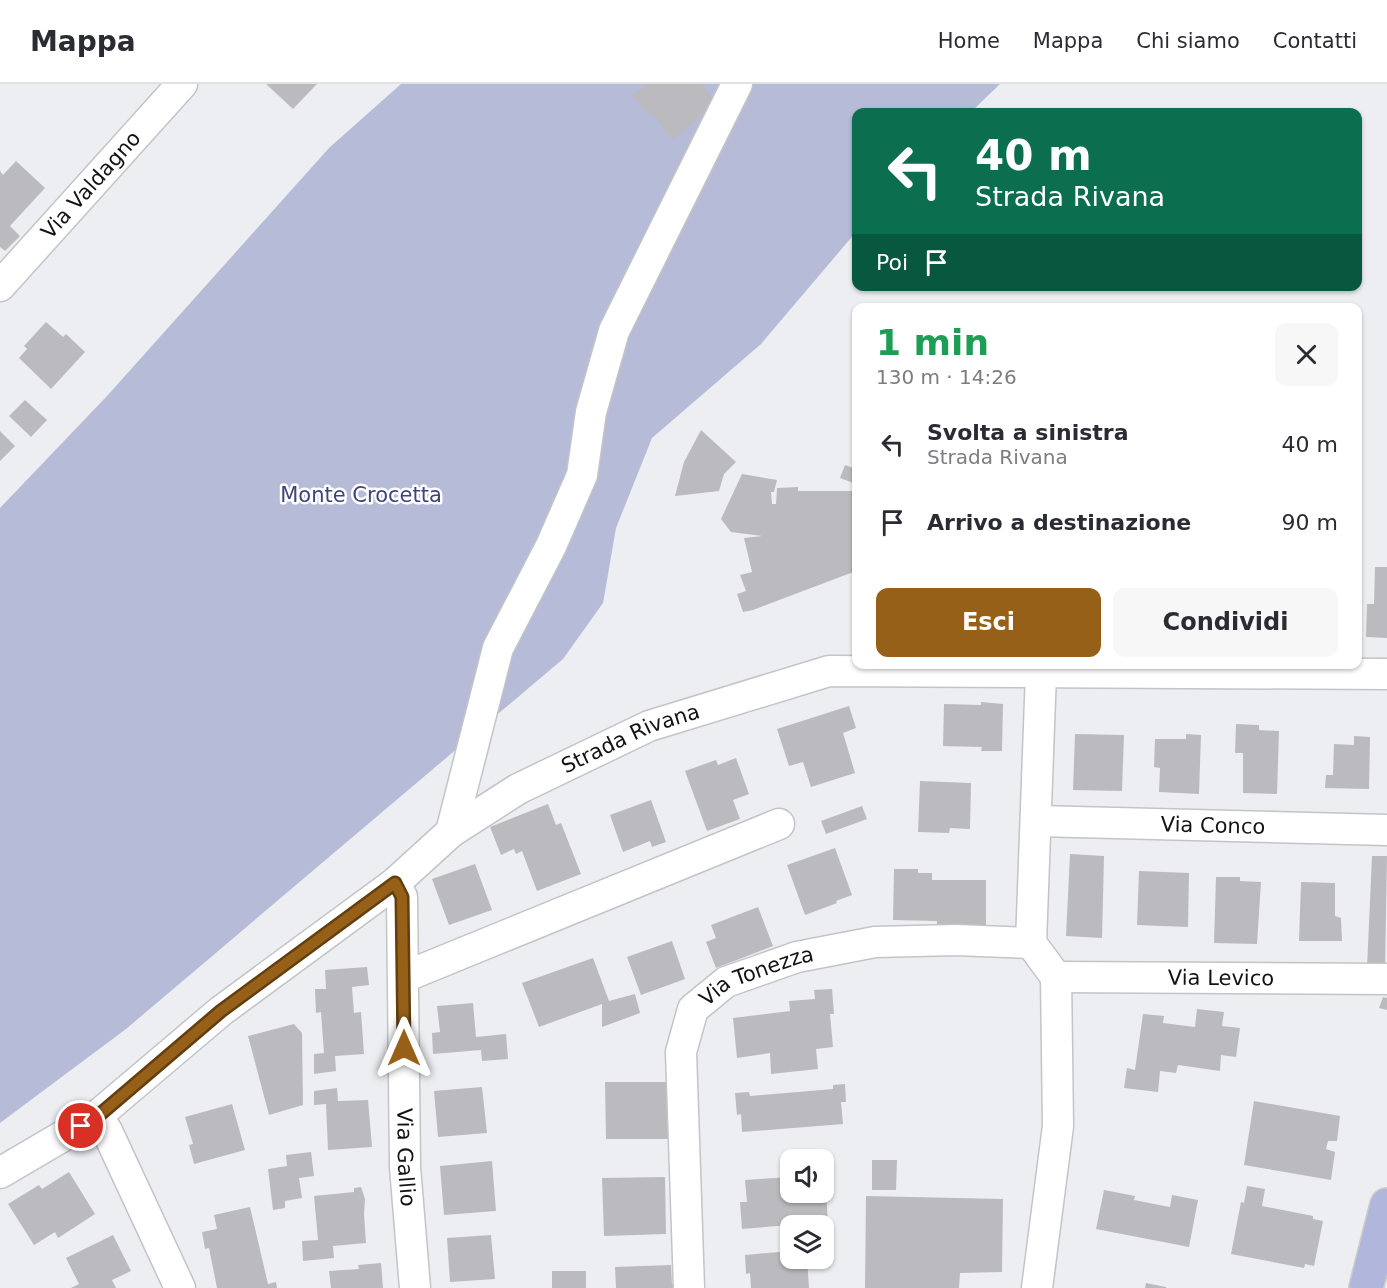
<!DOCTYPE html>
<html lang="it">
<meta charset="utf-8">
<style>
:root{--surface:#fff;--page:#f7f7f7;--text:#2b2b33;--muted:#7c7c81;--line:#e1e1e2;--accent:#976019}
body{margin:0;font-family:"DejaVu Sans",sans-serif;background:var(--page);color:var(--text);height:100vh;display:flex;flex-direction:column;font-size:22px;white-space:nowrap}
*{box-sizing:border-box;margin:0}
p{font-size:20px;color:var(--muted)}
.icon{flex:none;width:33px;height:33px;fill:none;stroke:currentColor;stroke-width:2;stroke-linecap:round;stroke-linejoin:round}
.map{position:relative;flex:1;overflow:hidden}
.panel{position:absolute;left:852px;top:219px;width:510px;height:366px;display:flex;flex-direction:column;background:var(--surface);border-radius:12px;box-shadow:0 2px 4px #0004}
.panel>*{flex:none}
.hud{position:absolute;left:852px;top:24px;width:510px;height:183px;border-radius:12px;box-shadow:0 2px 4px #0004;background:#0b6e4f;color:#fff;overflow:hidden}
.fabs{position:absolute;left:780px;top:1065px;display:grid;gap:12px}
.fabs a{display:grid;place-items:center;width:54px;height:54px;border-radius:12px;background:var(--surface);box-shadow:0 2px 4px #0004;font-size:30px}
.pin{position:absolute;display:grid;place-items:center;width:51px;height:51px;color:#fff;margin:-26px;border:3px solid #fff;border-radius:50%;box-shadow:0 2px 6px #0007}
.me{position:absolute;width:66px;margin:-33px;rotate:0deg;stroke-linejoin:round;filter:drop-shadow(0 0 4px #0008)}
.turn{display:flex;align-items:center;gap:21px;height:126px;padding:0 24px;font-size:27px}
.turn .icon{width:78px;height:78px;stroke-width:2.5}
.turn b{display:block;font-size:42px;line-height:51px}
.then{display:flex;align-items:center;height:57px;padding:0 24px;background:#0003;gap:12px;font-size:22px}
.round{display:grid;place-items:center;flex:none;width:63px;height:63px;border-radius:12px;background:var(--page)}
.overview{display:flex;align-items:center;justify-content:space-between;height:102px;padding:0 24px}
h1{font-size:36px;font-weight:600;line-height:45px;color:#1e9e55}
.button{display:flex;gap:12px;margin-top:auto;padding:12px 24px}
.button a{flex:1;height:69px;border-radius:12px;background:var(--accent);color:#fff;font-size:24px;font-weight:600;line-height:69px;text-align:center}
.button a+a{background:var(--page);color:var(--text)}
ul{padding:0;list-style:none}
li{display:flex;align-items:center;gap:18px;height:78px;padding:0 24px}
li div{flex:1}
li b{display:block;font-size:22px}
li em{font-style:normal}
header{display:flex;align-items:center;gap:36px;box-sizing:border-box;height:84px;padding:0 30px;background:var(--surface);border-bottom:2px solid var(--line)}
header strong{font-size:28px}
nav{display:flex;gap:33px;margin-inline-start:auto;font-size:21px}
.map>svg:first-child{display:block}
</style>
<header>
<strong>Mappa</strong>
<nav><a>Home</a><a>Mappa</a><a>Chi siamo</a><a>Contatti</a></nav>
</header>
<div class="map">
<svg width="1387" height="1204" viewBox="0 0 1387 1204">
<rect width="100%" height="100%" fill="#edeef2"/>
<path fill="#b6bbd7" d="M 401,0 L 1000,0 L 971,28 L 856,28 L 856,148 L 761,260 L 652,354 L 616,444 L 603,519 L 563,575 L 126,945 L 0,1039 L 0,424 L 107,312 L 329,64 Z"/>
<path fill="#bbbbbf" d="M 266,0 L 317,0 L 293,25 Z
M 646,0 L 701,0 L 717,19 L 673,56 L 653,31 L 651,32 L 632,12 Z
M 16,77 L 45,104 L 10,142 L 20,152 L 5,167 L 0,163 L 0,87 L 3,91 Z
M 46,238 L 63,253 L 66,250 L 85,268 L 51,305 L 19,274 L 27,265 L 24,262 Z
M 25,316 L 47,336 L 31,353 L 9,332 Z
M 701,346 L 736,378 L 724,390 L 719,407 L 675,412 L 684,378 Z
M 0,347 L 15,362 L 0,377 Z
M 845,381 L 856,385 L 856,400 L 840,394 Z
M 742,390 L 777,396 L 774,408 L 771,408 L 772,420 L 776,420 L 777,404 L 798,403 L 798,407 L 856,407 L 856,487 L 753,526 L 743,528 L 737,510 L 746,507 L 740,491 L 752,488 L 744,454 L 762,452 L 731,448 L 721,435 Z
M 1375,483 L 1387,483 L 1387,554 L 1366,553 L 1367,520 L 1374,520 Z
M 981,618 L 1003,620 L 1002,667 L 981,667 L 982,663 L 943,662 L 944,620 L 981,621 Z
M 849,622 L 856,644 L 843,649 L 855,689 L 811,703 L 803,678 L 789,682 L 777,645 Z
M 1236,640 L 1259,641 L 1259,646 L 1279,647 L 1277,710 L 1243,709 L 1243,669 L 1235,669 Z
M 1075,650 L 1124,651 L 1122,707 L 1073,706 Z
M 1186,650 L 1201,651 L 1199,710 L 1159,708 L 1160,684 L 1154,683 L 1155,655 L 1186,655 Z
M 1354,652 L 1370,653 L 1369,705 L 1325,704 L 1326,691 L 1333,691 L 1334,660 L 1354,661 Z
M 736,674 L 749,710 L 733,716 L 740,735 L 707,747 L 685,687 L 716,676 L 718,681 Z
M 920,697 L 971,699 L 970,745 L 950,744 L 949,749 L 918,748 Z
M 651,716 L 666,758 L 652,763 L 650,757 L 623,768 L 610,731 Z
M 548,720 L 556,741 L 561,739 L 581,790 L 537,807 L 522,767 L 516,770 L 514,765 L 501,771 L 490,743 Z
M 862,722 L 867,735 L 826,750 L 821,737 Z
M 835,764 L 852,811 L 836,817 L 837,819 L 805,831 L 787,781 Z
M 1070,770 L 1104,772 L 1102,854 L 1066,852 Z
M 1372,772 L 1387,772 L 1385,885 L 1367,884 Z
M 475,780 L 492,826 L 449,841 L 432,795 Z
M 894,785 L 918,785 L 918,789 L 932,789 L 932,796 L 986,796 L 986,843 L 937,842 L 937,837 L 893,836 Z
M 1139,787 L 1189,789 L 1188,843 L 1137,841 Z
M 1216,793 L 1240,793 L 1240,797 L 1261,798 L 1257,860 L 1214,859 Z
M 1301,798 L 1335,799 L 1335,832 L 1341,834 L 1342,857 L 1299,857 Z
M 758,823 L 773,862 L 716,884 L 706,858 L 716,854 L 711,841 Z
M 672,857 L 685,895 L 641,911 L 627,873 Z
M 593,874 L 609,917 L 635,910 L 640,929 L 602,943 L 602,920 L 539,943 L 522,899 Z
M 367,883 L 369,901 L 352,903 L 354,929 L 361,928 L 364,970 L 335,972 L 336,987 L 314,990 L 314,970 L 324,969 L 321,928 L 316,929 L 315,905 L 326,905 L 325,886 Z
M 832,905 L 834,930 L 830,930 L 833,963 L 816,965 L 818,985 L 771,990 L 770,969 L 737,974 L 733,934 L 790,927 L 789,917 L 815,915 L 814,906 Z
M 1383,913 L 1387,914 L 1387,926 L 1379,924 Z
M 473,919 L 476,953 L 506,950 L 508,975 L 482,977 L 481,966 L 433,970 L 432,949 L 440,948 L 437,922 Z
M 1197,925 L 1224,928 L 1222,942 L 1240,944 L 1236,973 L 1221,971 L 1220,987 L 1178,981 L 1176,989 L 1160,987 L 1158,1008 L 1124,1004 L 1127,984 L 1135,986 L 1143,930 L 1164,932 L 1163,939 L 1195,943 Z
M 294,940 L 302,949 L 303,1021 L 269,1031 L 248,952 Z
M 605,998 L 671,998 L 671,1055 L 606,1055 Z
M 845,1000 L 846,1018 L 841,1018 L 843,1040 L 742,1048 L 741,1030 L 737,1031 L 735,1009 L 749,1008 L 750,1012 L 833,1005 L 833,1001 Z
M 482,1003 L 487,1049 L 438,1053 L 434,1007 Z
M 337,1004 L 338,1017 L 368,1016 L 372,1063 L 328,1066 L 326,1020 L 314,1021 L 314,1007 Z
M 1254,1017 L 1340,1032 L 1337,1057 L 1328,1057 L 1326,1065 L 1335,1068 L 1331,1096 L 1244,1081 Z
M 232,1020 L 245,1066 L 194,1080 L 189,1061 L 193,1060 L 185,1033 Z
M 311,1068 L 314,1092 L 299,1094 L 302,1114 L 285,1117 L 285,1124 L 273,1126 L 268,1085 L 287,1082 L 286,1071 Z
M 872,1076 L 897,1076 L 896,1106 L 872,1106 Z
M 492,1077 L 496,1127 L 444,1131 L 440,1082 Z
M 69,1088 L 95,1130 L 58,1154 L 55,1148 L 34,1161 L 8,1120 L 39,1101 L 42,1105 Z
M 665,1093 L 666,1150 L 604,1152 L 602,1094 Z
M 790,1093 L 790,1108 L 824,1108 L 824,1094 L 825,1094 L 828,1138 L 742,1145 L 740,1118 L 747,1118 L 745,1096 Z
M 1247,1102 L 1265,1105 L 1262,1122 L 1313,1132 L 1313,1135 L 1323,1137 L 1314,1182 L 1305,1180 L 1304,1184 L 1231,1170 L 1241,1118 L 1244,1119 Z
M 361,1103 L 365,1115 L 364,1130 L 366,1159 L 333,1162 L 334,1174 L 303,1177 L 302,1157 L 318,1156 L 314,1112 L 354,1108 L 354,1104 Z
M 1104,1106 L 1135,1112 L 1134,1116 L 1170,1123 L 1172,1111 L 1198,1116 L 1189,1163 L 1096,1145 Z
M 866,1112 L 1003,1115 L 1002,1188 L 960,1189 L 959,1204 L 865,1204 Z
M 250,1123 L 268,1200 L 276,1198 L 277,1204 L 217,1204 L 209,1164 L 205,1165 L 202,1148 L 217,1145 L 214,1131 Z
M 113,1151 L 131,1187 L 112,1196 L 116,1204 L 71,1204 L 79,1200 L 66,1174 Z
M 491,1151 L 495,1195 L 450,1198 L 447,1154 Z
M 790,1167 L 790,1174 L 807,1174 L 809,1204 L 751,1204 L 750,1189 L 746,1190 L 745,1171 Z
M 381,1179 L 383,1204 L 331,1204 L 329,1187 L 359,1185 L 358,1181 Z
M 671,1181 L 672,1200 L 678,1200 L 678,1204 L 616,1204 L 615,1183 Z
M 552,1187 L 586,1187 L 586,1204 L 552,1204 Z
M 1146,1199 L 1166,1203 L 1166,1204 L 1145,1204 Z"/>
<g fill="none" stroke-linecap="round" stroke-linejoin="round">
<defs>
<g id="minor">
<path id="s1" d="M 0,202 L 182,0"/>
<path d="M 1041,588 L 1031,859 L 1056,893"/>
<path id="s2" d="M 1037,737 L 1387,746"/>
<path d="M 451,748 L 498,564 L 551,462 L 582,391 L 591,328 L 614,247 L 737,0"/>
<path id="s3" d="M 395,799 L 402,813 L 405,1083 L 415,1204"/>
<path d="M 404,893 L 779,740"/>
<path id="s4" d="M 1056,893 L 1387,895"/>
<path d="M 97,1032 L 107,1047 L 180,1204"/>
<path id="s5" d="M 0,1089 L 97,1032 L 221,927 L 395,799 L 451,748 L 518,705 L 649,642 L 829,587 L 1387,590"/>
<path id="s6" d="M 689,1204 L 681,968 L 693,925 L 726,898 L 797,873 L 875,858 L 956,856 L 1031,859"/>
<path d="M 1037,1204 L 1058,1042 L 1056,893"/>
</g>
<path id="major" d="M 1366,1204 L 1387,1121"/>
</defs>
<use href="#minor" stroke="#c3c4c8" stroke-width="33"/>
<use href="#major" stroke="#cbcbcb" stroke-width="36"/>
<use href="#minor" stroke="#fff" stroke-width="30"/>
<use href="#major" stroke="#b1b6dc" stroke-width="33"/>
</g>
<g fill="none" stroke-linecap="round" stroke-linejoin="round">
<defs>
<path id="route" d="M 81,1042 L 98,1032 L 221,927 L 395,799 L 402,813 L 404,964"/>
</defs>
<use href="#route" stroke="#623e10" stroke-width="15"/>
<use href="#route" stroke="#976019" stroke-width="10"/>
</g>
<g text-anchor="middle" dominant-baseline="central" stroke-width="5" stroke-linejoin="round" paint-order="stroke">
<g font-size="21" fill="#121214" stroke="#fff">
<text stroke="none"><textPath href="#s1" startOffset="136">Via Valdagno</textPath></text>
<text stroke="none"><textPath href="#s5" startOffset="770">Strada Rivana</textPath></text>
<text stroke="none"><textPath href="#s2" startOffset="176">Via Conco</textPath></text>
<text stroke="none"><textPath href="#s4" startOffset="165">Via Levico</textPath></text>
<text stroke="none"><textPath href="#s6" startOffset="354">Via Tonezza</textPath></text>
<text stroke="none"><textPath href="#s3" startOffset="276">Via Gallio</textPath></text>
</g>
<g font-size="21" fill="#3f447d" stroke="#fff">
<text x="361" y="411">Monte Crocetta</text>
</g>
</g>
</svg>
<div class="fabs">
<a><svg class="icon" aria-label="sound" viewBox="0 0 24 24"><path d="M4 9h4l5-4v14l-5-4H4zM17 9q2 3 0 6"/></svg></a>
<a><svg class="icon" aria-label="layers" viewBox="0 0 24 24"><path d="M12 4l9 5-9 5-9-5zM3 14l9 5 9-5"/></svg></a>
</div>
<div class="pin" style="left:81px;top:1042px;background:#d93025"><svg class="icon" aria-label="arrive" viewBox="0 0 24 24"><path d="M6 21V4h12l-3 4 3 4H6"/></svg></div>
<svg class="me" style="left:404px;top:964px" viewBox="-20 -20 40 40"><path d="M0-17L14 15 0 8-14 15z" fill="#976019" stroke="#fff" stroke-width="4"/></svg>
<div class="hud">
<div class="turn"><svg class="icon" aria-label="left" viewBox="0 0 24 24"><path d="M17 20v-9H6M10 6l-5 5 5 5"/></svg><div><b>40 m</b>Strada Rivana</div></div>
<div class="then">Poi<svg class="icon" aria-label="arrive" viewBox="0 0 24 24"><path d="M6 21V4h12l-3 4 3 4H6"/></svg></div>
</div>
<section class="panel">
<div class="overview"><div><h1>1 min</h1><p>130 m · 14:26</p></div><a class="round"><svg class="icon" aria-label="close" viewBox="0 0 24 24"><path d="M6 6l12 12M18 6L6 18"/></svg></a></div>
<ul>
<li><svg class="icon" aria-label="left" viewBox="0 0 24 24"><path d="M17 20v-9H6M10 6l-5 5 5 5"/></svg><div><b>Svolta a sinistra</b><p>Strada Rivana</p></div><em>40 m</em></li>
<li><svg class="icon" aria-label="arrive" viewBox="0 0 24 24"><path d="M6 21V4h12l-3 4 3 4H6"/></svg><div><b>Arrivo a destinazione</b></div><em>90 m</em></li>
</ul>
<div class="button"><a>Esci</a><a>Condividi</a></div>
</section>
</div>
